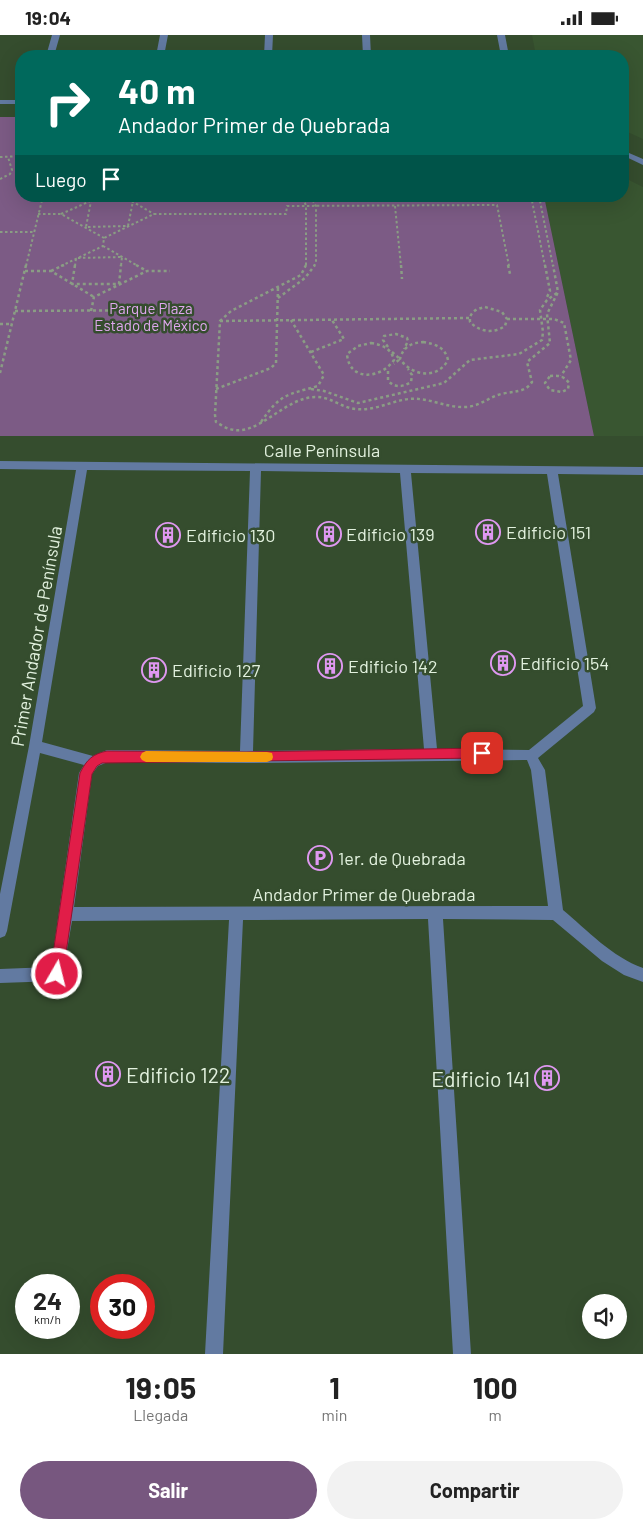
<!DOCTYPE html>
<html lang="es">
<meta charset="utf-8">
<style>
:root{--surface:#fff;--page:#f2f2f2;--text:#222;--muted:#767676;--accent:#77577f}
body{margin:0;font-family:Barlow,sans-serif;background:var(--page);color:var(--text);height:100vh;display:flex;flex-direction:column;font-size:19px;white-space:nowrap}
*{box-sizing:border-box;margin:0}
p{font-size:16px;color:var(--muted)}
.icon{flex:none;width:28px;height:28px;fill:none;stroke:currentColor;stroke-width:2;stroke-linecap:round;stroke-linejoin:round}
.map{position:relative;height:1319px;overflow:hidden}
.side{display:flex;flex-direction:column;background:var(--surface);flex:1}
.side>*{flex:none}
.top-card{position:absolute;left:15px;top:15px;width:614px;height:152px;border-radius:20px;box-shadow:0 5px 20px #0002;background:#00695c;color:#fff;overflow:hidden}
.tools{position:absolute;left:582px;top:1259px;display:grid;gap:10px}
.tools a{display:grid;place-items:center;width:45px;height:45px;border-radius:50%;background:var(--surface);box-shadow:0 5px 20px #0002;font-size:25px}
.speed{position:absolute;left:15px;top:1239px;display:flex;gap:10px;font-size:25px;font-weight:700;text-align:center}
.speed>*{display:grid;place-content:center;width:65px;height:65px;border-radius:50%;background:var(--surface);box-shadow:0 5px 20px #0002;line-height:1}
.speed small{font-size:12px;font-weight:400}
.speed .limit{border:8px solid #d22;background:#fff;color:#111}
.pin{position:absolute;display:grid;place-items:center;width:42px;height:42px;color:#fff;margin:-21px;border-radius:10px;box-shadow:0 2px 8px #0006}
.me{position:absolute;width:55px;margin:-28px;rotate:8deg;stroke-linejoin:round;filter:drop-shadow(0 0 4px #0008)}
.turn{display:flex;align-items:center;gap:18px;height:105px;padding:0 20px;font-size:22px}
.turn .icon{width:65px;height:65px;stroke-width:2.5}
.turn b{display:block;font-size:35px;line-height:42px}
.then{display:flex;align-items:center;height:48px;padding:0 20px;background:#0003;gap:10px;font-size:19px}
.eta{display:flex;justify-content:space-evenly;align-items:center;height:85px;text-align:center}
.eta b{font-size:30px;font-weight:700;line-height:35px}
.primary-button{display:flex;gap:10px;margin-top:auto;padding:10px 20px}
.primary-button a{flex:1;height:58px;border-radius:30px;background:var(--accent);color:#fff;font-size:20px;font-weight:700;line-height:58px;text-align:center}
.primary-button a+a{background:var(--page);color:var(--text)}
.status{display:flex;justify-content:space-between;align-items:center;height:35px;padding:0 25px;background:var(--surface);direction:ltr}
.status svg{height:14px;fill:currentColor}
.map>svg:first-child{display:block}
</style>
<div class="status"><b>19:04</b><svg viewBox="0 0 49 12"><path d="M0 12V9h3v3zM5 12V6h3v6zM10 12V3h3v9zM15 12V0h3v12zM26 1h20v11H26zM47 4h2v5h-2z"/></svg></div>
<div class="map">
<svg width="643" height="1319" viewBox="0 0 643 1319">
<rect width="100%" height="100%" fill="#354d2e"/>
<path fill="#395631" d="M 532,0 L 643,0 L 643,104 L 623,95 L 622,21 L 536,21 Z
M 623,142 L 643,152 L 643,401 L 594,401 L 544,161 L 622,161 Z"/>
<path fill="#7c5b85" d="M 0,82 L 21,82 L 21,161 L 544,161 L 594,401 L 0,401 Z"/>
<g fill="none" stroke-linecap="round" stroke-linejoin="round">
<path stroke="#8a9d84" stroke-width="2" stroke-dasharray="2.5 2.5" stroke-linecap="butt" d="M 0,122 L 21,121
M 0,144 L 10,139 L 12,135 L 8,122
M 123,161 L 154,179
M 298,161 L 304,165 L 306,171 L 306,231
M 310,161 L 316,171 L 316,227 L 314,231
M 531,161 L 545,231
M 539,161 L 553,231
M 91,166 L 133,166 L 128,191 L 86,192 Z
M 395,171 L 401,231
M 38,179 L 61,179 L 104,203
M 61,179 L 102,161
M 0,197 L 34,197
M 103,211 L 138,231
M 26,231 L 43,161
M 61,231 L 103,211 L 104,203 L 154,179 L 286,179 L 287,171 L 497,170 L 509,231
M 75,231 L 76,223 L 122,222 L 121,231"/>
<path stroke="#8a9d84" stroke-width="2.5" stroke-dasharray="3 3" stroke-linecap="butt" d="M 75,230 L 72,249 L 119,249 L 121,230
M 136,230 L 147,236
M 306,230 L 301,240 L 231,276 L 220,286 L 215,380 L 216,387 C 220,389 225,393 230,394 C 258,403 285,361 317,362 C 331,362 342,373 356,374 C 375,376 391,366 409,364 C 428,362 446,373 465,372 C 479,372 489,362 501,359 C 513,356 525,358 532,347 L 527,327 L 550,308 L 547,279 L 558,257 L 553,230
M 401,230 L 402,244
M 508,230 L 510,239
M 545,230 L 550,256 L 546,264
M 25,236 L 51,236 L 94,262
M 51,236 L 64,230
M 278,263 L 305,243 L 315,230
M 485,272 L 502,277 L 507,284 L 505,291 C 493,299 480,297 470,287 C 469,277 476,274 485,272 Z
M 15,276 L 166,275
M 91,276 L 94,262 L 147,236 L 170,236
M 507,284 L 554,284 L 564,288 L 571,325 L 561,341
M 220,286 L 469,283
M 0,289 L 12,289
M 423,307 C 435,309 445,312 448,325 C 437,345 412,341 400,324 C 403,312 411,308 423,307 Z
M 371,308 C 382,310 391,313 394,325 C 381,344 349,347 347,319 L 358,311 Z
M 388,312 L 383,305 L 384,301 L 396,299 L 407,303 L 408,306 L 404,314
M 311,317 L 344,304 L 332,285
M 392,317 L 400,324 L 394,329
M 388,336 L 388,346 C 396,353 403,352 411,347 L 412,340 L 408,334
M 0,338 L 26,230
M 550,341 C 558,340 564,341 569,348 L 568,354 L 562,357 L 550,355 L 545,348 Z
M 216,354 L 271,333 L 276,328 L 278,252
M 311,354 L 324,356 L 358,368 L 444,348 L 470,325 L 519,319 L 542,305 L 543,297 L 540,275 L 547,265 L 557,258
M 261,387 C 280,359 286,360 318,351 L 324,340 L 291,285"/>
<path fill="#627aa1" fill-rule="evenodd" d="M 52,0 L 60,0 L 54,21 L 46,21 Z
M 160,0 L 168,0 L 164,21 L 156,21 Z
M 265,0 L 273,0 L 272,21 L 264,21 Z
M 362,0 L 370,0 L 371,21 L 363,21 Z
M 497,0 L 505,0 L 509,21 L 501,21 Z
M 0,65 L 21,65 L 21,69 L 0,69 Z
M 622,115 L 643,124 L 643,130 L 622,120 Z
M 0,426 L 643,432 L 643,440 L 558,439 L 596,673 L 594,677 L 538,723 L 545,735 L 563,875 C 587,895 612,922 643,933 L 643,947 L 624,940 L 602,926 L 553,885 L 443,884 L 471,1319 L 453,1319 L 428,884 L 243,885 L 223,1319 L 205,1319 L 229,885 L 72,886 L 62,944 L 57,946 L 0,948 L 0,934 L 51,932 L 79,738 L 84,730 L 40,718 L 7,896 L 5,901 L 0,903 L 0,859 L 29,711 L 76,435 L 0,434 ZM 87,435 L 250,436 L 240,716 L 107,715 L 93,721 L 42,707 ZM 261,436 L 400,438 L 424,714 L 253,716 ZM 411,438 L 547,439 L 583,671 L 529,715 L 437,714 ZM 524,725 L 527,725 L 531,735 L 548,871 L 74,872 L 92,739 L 98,731 L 108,727 L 246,728 Z"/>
</g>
<path fill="#e11d48" stroke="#92132f" d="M 482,713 L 486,715 L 488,718 L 486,722 L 482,723 L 102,728 L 97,731 L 92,739 L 63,939 L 61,943 L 57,945 L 52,943 L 50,939 L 80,738 C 87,724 93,719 107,716 L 246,717 Z"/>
<path fill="#f59e0b" d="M 146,716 L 267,717 L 272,718 L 273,722 L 272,725 L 267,727 L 146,727 L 142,725 L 140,722 L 142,718 Z"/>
<defs>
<symbol id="building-ring" viewBox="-11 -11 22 22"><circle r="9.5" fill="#354d2e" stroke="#df98f1" stroke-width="1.5"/><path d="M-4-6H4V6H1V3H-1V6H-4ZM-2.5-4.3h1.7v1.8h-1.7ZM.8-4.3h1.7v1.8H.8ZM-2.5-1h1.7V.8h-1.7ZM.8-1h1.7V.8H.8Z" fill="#df98f1"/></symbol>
<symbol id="parking-ring" viewBox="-11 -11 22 22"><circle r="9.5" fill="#354d2e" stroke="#df98f1" stroke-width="1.5"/><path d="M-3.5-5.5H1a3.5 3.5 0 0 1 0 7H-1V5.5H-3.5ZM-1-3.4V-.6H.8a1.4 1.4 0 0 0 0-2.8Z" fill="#df98f1"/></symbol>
</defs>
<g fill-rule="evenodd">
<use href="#building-ring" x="474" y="483" width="28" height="28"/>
<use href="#building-ring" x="315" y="485" width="28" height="28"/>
<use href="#building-ring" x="154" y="486" width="28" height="28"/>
<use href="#building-ring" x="489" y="614" width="28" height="28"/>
<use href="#building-ring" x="316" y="617" width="28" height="28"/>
<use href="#building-ring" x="140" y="621" width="28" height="28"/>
<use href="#parking-ring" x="306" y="809" width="28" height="28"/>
<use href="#building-ring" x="94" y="1025" width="28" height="28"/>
<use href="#building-ring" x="533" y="1029" width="28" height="28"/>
</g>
<g text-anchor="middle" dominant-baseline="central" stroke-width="5" stroke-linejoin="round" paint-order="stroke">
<g font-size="15" fill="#e0a7ef" stroke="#354d2e">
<text x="151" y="273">Parque Plaza<tspan x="151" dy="17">Estado de México</tspan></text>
</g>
<g font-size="18" fill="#e2f1de" stroke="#354d2e">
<text x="322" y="415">Calle Península</text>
<text transform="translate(36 601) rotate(-80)">Primer Andador de Península</text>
<text x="364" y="859">Andador Primer de Quebrada</text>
</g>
<g font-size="18" fill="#e2f1de" stroke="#354d2e" text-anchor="start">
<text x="506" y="497">Edificio 151</text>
<text x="346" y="499">Edificio 139</text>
<text x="186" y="500">Edificio 130</text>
<text x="520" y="628">Edificio 154</text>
<text x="348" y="631">Edificio 142</text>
<text x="172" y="635">Edificio 127</text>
<text x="338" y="823">1er. de Quebrada</text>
</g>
<g font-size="21" fill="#e2f1de" stroke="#354d2e" text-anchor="start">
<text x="126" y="1039">Edificio 122</text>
<text x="530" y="1043" text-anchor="end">Edificio 141</text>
</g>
</g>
</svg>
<div class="tools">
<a><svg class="icon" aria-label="sound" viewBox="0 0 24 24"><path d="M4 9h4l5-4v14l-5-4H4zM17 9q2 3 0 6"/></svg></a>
</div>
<div class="speed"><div>24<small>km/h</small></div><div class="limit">30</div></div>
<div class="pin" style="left:482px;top:718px;background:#d93025"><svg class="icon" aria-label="arrive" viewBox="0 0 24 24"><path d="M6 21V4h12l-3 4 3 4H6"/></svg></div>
<svg class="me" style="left:57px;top:939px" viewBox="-20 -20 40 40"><circle r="17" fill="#e11d48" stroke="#fff" stroke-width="3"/><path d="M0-11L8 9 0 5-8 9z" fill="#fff"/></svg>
<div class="top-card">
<div class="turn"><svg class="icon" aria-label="right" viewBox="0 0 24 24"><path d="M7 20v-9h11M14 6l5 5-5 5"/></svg><div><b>40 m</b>Andador Primer de Quebrada</div></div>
<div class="then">Luego<svg class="icon" aria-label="arrive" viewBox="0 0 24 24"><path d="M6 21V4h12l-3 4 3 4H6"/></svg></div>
</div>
</div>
<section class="side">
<div class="eta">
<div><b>19:05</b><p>Llegada</p></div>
<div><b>1</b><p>min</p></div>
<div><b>100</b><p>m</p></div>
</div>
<div class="primary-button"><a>Salir</a><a>Compartir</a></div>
</section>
